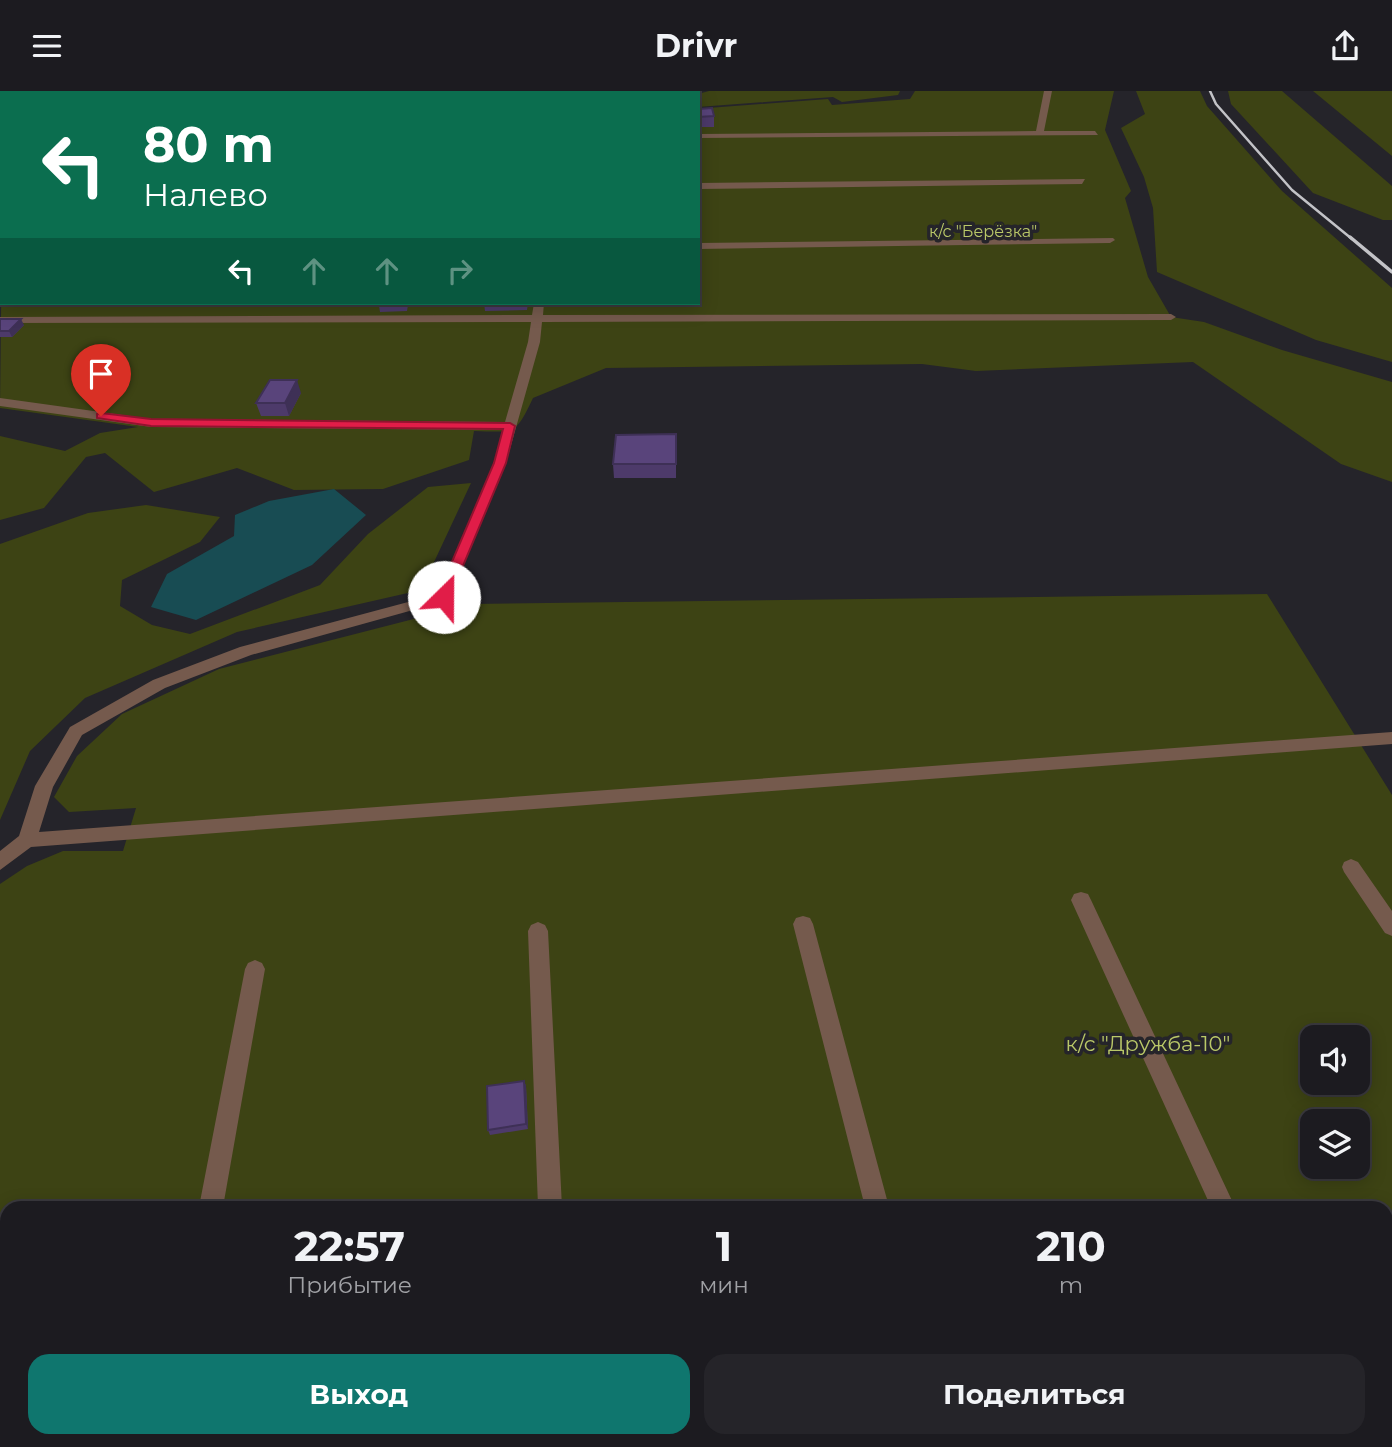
<!DOCTYPE html>
<html lang="ru">
<meta charset="utf-8">
<style>
:root{--surface:#1c1b20;--page:#252429;--text:#f1f3f6;--muted:#a0a1a5;--line:#3a393e;--accent:#0f766e}
body{margin:0;font-family:Montserrat,sans-serif;background:var(--page);color:var(--text);height:100vh;display:flex;flex-direction:column;font-size:26px;white-space:nowrap}
*{box-sizing:border-box;margin:0}
p{font-size:23px;color:var(--muted)}
.icon{flex:none;width:38px;height:38px;fill:none;stroke:currentColor;stroke-width:2;stroke-linecap:round;stroke-linejoin:round}
.map{position:relative;flex:1;overflow:hidden}
.sheet{position:absolute;left:0px;top:1110px;width:1393px;height:247px;display:flex;flex-direction:column;background:var(--surface);border-radius:21px 21px 0 0;box-shadow:0 4px 18px #0003,0 0 0 2px var(--line)}
.sheet>*{flex:none}
.banner{position:absolute;left:0px;top:0px;width:700px;height:214px;box-shadow:0 4px 18px #0003,0 0 0 2px var(--line);background:#0b6e4f;color:#fff;overflow:hidden}
.fabs{position:absolute;left:1300px;top:934px;display:grid;gap:14px}
.fabs a{display:grid;place-items:center;width:70px;height:70px;border-radius:14px;background:var(--surface);box-shadow:0 4px 18px #0003,0 0 0 2px var(--line);font-size:35px}
.pin{position:absolute;display:grid;place-items:center;width:60px;height:60px;color:#fff;margin:-72px -30px;border-radius:50% 50% 50% 0;rotate:-45deg;box-shadow:0 0 7px #0007}
.pin .icon{rotate:45deg}
.me{position:absolute;width:77px;margin:-38px;rotate:23deg;stroke-linejoin:round;filter:drop-shadow(0 0 5px #0008)}
.turn{display:flex;align-items:center;gap:24px;height:147px;padding:0 28px;font-size:32px}
.turn .icon{width:91px;height:91px;stroke-width:2.5}
.turn b{display:block;font-size:49px;line-height:60px}
.lanes{display:flex;align-items:center;height:66px;padding:0 28px;background:#0003;justify-content:center;gap:35px;direction:ltr}
.lanes .off{opacity:.35}
.eta{display:flex;justify-content:space-evenly;align-items:center;height:119px;text-align:center}
.eta b{font-size:42px;font-weight:700;line-height:49px}
.cta{display:flex;gap:14px;margin-top:auto;padding:14px 28px}
.cta a{flex:1;height:80px;border-radius:21px;background:var(--accent);color:#fff;font-size:28px;font-weight:700;line-height:80px;text-align:center}
.cta a+a{background:var(--page);color:var(--text)}
header{display:flex;justify-content:space-between;align-items:center;height:91px;padding:0 28px;background:var(--surface);font-size:32px;font-weight:700}
.map>svg:first-child{display:block}
</style>
<header><svg class="icon" aria-label="menu" viewBox="0 0 24 24"><path d="M4 6h16M4 12h16M4 18h16"/></svg>Drivr<svg class="icon" aria-label="share" viewBox="0 0 24 24"><path d="M12 15V3M7 8l5-5 5 5M5 13v7h14v-7"/></svg></header>
<div class="map">
<svg width="1392" height="1356" viewBox="0 0 1392 1356">
<rect width="100%" height="100%" fill="#25242a"/>
<path fill="#3d4314" fill-rule="evenodd" d="M 709,0 L 900,0 L 898,4 L 842,11 L 833,6 L 698,16 L 698,3 Z
M 915,0 L 1114,0 L 1105,39 L 1131,100 L 1125,107 L 1148,186 L 1171,226 L 1204,231 L 1282,259 L 1392,291 L 1392,391 L 1341,373 L 1193,271 L 976,280 L 922,273 L 606,277 L 533,307 C 515,345 515,341 474,340 L 469,369 L 383,398 L 294,399 L 237,377 L 154,401 L 105,362 L 86,366 L 44,417 L 0,429 L 0,345 L 65,360 L 100,342 L 138,336 L 0,317 L 2,136 L 2,212 L 698,212 L 698,24 L 710,24 L 708,17 L 828,8 L 832,14 L 910,8 Z
M 1136,0 L 1200,0 L 1207,15 L 1282,100 L 1392,197 L 1392,271 L 1316,249 L 1157,181 L 1153,117 L 1144,86 L 1121,37 L 1145,23 Z
M 1228,0 L 1282,0 L 1392,95 L 1392,129 L 1383,129 L 1313,102 L 1231,13 Z
M 1313,0 L 1392,0 L 1392,65 Z
M 471,392 L 421,499 L 237,541 L 85,607 L 30,660 L 0,729 L 0,453 L 88,422 L 146,414 L 220,426 L 200,451 L 122,489 L 120,515 L 152,534 L 190,543 L 320,494 L 368,443 L 428,396 Z
M 1267,503 L 1392,704 L 1392,1356 L 0,1356 L 0,793 L 27,775 L 63,760 L 123,760 L 136,717 L 69,721 L 54,706 L 77,665 L 122,623 L 219,578 L 472,513 ZM 1312,947 L 1358,947 L 1358,992 L 1312,992 ZM 1312,1031 L 1358,1031 L 1358,1076 L 1312,1076 ZM 7,1116 L 1386,1116 L 1386,1349 L 7,1349 Z"/>
<path fill="#184c53" d="M 334,398 L 366,424 L 312,474 L 196,529 L 151,516 L 167,483 L 234,445 L 235,424 L 269,410 Z"/>
<g fill="none" stroke-linecap="round" stroke-linejoin="round">
<path fill="#755a4d" fill-rule="evenodd" d="M 319,0 L 325,0 L 326,2 L 318,2 Z
M 1044,0 L 1052,0 L 1044,40 L 1095,40 L 1098,44 L 698,47 L 698,43 L 1036,40 Z
M 1085,88 L 1082,93 L 698,98 L 698,92 Z
M 1113,147 L 1115,149 L 1110,152 L 698,158 L 698,152 Z
M 534,212 L 544,212 L 543,224 L 1171,223 L 1176,226 L 1171,229 L 542,231 L 540,251 L 506,372 L 449,509 L 251,564 L 165,597 L 82,644 L 53,696 L 39,741 L 1392,641 L 1392,653 L 31,756 L 0,779 L 0,760 L 19,745 L 35,695 L 70,636 L 153,589 L 240,556 L 438,503 L 494,372 L 503,339 L 151,336 L 0,315 L 0,307 L 151,328 L 505,331 L 528,251 L 531,231 L 0,232 L 0,226 L 532,224 Z
M 1351,768 L 1358,771 L 1392,820 L 1392,845 L 1385,842 L 1344,781 L 1342,776 L 1344,771 Z
M 1081,801 L 1088,803 L 1091,809 L 1235,1116 L 1211,1116 L 1071,809 L 1074,803 Z
M 803,825 L 810,827 L 813,833 L 889,1116 L 865,1116 L 793,833 L 796,827 Z
M 538,831 L 545,834 L 548,840 L 562,1116 L 538,1116 L 528,840 L 531,834 Z
M 255,869 L 262,872 L 265,878 L 223,1116 L 199,1116 L 245,878 L 248,872 Z
M 154,1349 L 182,1349 L 181,1356 L 153,1356 Z
M 546,1349 L 574,1349 L 575,1356 L 547,1356 Z
M 923,1349 L 951,1349 L 953,1356 L 925,1356 Z
M 1317,1349 L 1345,1349 L 1348,1356 L 1320,1356 Z"/>
<path stroke="#c3c3c7" stroke-width="2.5" d="M 1210,0 L 1216,13 L 1292,99 L 1352,148"/>
<path stroke="#c3c3c7" stroke-width="3.5" d="M 1350,146 L 1392,181"/>
</g>
<path fill="#4d3a6a" d="M 698,18 L 714,25 L 714,36 L 698,36 Z
M 484,212 L 528,212 L 527,219 L 485,220 Z
M 408,214 L 407,220 L 380,221 L 379,215 Z
M 0,228 L 24,234 L 12,246 L 0,246 Z
M 301,302 L 289,325 L 261,325 L 256,312 Z
M 676,343 L 676,387 L 614,387 L 613,373 Z
M 524,990 L 526,995 L 528,1038 L 490,1044 L 488,1039 Z"/>
<path fill="#3e3056" d="M 21,228 L 24,234 L 12,246 L 9,240 Z
M 297,289 L 301,302 L 289,325 L 285,312 Z
M 524,990 L 526,995 L 528,1038 L 526,1033 Z"/>
<path fill="#59447b" stroke="#3e3056" stroke-width="2" d="M 712,17 L 714,25 L 698,26 L 698,18 Z
M 379,212 L 406,212 L 406,214 L 379,215 Z
M 484,212 L 526,212 L 526,213 L 484,213 Z
M 0,228 L 21,228 L 9,240 L 0,240 Z
M 270,289 L 297,289 L 285,312 L 256,312 Z
M 676,343 L 676,373 L 613,373 L 616,344 Z
M 524,990 L 526,1033 L 488,1039 L 487,995 Z"/>
<path fill="#e11d48" stroke="#92132f" stroke-width="2" d="M 101,322 L 151,328 L 510,332 L 515,335 L 506,372 L 450,506 L 444,511 L 437,506 L 494,372 L 503,338 L 151,335 L 97,327 L 97,323 Z"/>
<g text-anchor="middle" dominant-baseline="central" stroke-width="7" stroke-linejoin="round" paint-order="stroke">
<g font-size="16" fill="#bac868" stroke="#25242a">
<text x="983" y="140">к/с "Берёзка"</text>
</g>
<g font-size="21" fill="#bac868" stroke="#25242a">
<text x="1148" y="952">к/с "Дружба-10"</text>
</g>
</g>
</svg>
<div class="fabs">
<a><svg class="icon" aria-label="sound" viewBox="0 0 24 24"><path d="M4 9h4l5-4v14l-5-4H4zM17 9q2 3 0 6"/></svg></a>
<a><svg class="icon" aria-label="layers" viewBox="0 0 24 24"><path d="M12 4l9 5-9 5-9-5zM3 14l9 5 9-5"/></svg></a>
</div>
<div class="pin" style="left:101px;top:325px;background:#d93025"><svg class="icon" aria-label="arrive" viewBox="0 0 24 24"><path d="M6 21V4h12l-3 4 3 4H6"/></svg></div>
<svg class="me" style="left:444px;top:506px" viewBox="-20 -20 40 40"><circle r="19" fill="#fff"/><path d="M0-13L10 11 0 6-10 11z" fill="#e11d48"/></svg>
<div class="banner">
<div class="turn"><svg class="icon" aria-label="left" viewBox="0 0 24 24"><path d="M17 20v-9H6M10 6l-5 5 5 5"/></svg><div><b>80 m</b>Налево</div></div>
<div class="lanes"><svg class="icon" aria-label="left" viewBox="0 0 24 24"><path d="M17 20v-9H6M10 6l-5 5 5 5"/></svg><svg class="icon off" aria-label="ahead" viewBox="0 0 24 24"><path d="M12 20V5M6 11l6-6 6 6"/></svg><svg class="icon off" aria-label="ahead" viewBox="0 0 24 24"><path d="M12 20V5M6 11l6-6 6 6"/></svg><svg class="icon off" aria-label="right" viewBox="0 0 24 24"><path d="M7 20v-9h11M14 6l5 5-5 5"/></svg></div>
</div>
<section class="sheet">
<div class="eta">
<div><b>22:57</b><p>Прибытие</p></div>
<div><b>1</b><p>мин</p></div>
<div><b>210</b><p>m</p></div>
</div>
<div class="cta"><a>Выход</a><a>Поделиться</a></div>
</section>
</div>
